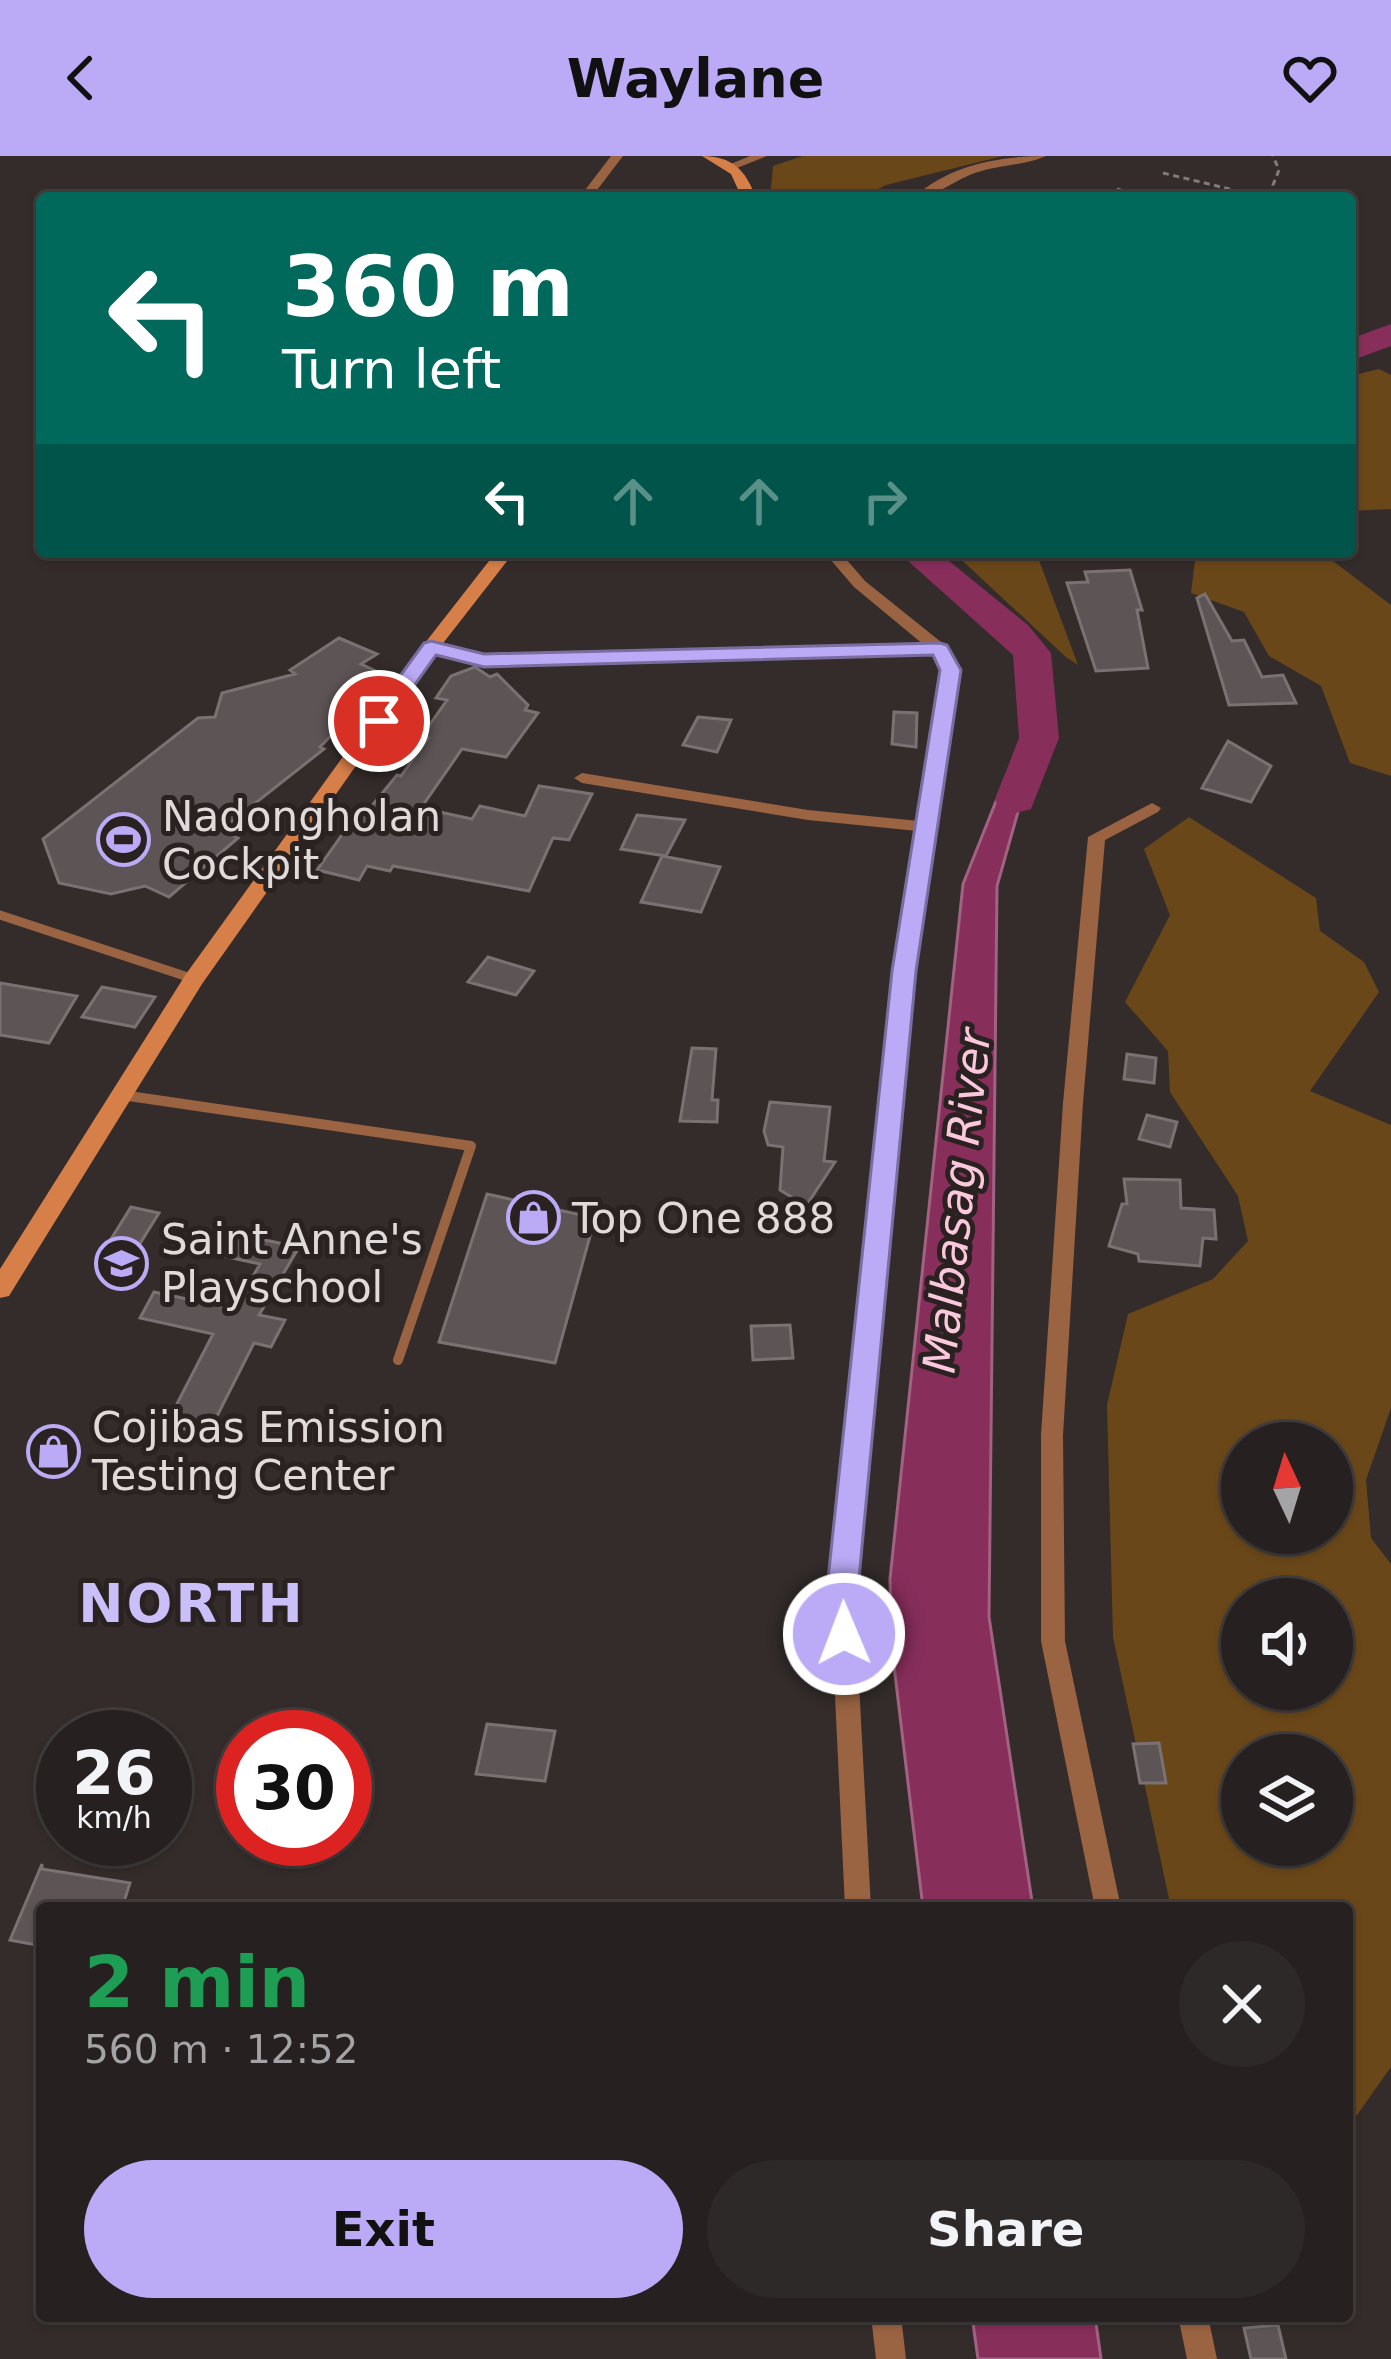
<!DOCTYPE html>
<meta charset="utf-8">
<style>
:root{--surface:#262120;--page:#2e2929;--text:#f1f3f6;--muted:#a4a3a5;--line:#423e3e;--accent:#bbaaf6}
body{margin:0;font-family:"DejaVu Sans",sans-serif;background:var(--page);color:var(--text);height:100vh;display:flex;flex-direction:column;font-size:45px;white-space:nowrap}
*{box-sizing:border-box;margin:0}
p{font-size:39px;color:var(--muted)}
.icon{flex:none;width:66px;height:66px;fill:none;stroke:currentColor;stroke-width:2;stroke-linecap:round;stroke-linejoin:round}
.map{position:relative;flex:1;overflow:hidden}
.side{position:absolute;left:36px;top:1746px;width:1317px;height:420px;display:flex;flex-direction:column;background:var(--surface);border-radius:12px;box-shadow:0 3px 9px #0004,0 0 0 3px var(--line)}
.side>*{flex:none}
.guide{position:absolute;left:36px;top:36px;width:1320px;height:366px;border-radius:12px;box-shadow:0 3px 9px #0004,0 0 0 3px var(--line);background:#00695c;color:#fff;overflow:hidden}
.needle{width:78px;rotate:356deg}
.tools{position:absolute;left:1221px;top:1266px;display:grid;gap:24px}
.tools a{display:grid;place-items:center;width:132px;height:132px;border-radius:50%;background:var(--surface);box-shadow:0 3px 9px #0004,0 0 0 3px var(--line);font-size:60px}
.speed{position:absolute;left:36px;top:1554px;display:flex;gap:24px;font-size:60px;font-weight:700;text-align:center}
.speed>*{display:grid;place-content:center;width:156px;height:156px;border-radius:50%;background:var(--surface);box-shadow:0 3px 9px #0004,0 0 0 3px var(--line);line-height:1}
.speed small{font-size:30px;font-weight:400}
.speed .limit{border:18px solid #d22;background:#fff;color:#111}
.pin{position:absolute;display:grid;place-items:center;width:102px;height:102px;color:#fff;margin:-51px;border:6px solid #fff;border-radius:50%;box-shadow:0 3px 12px #0007}
.me{position:absolute;width:132px;margin:-66px;rotate:359deg;stroke-linejoin:round;filter:drop-shadow(0 0 9px #0008)}
.turn{display:flex;align-items:center;gap:42px;height:252px;padding:0 48px;font-size:54px}
.turn .icon{width:156px;height:156px;stroke-width:2.5}
.turn b{display:block;font-size:84px;line-height:102px}
.lanes{display:flex;align-items:center;height:114px;padding:0 48px;background:#0003;justify-content:center;gap:60px;direction:ltr}
.lanes .off{opacity:.35}
.round{display:grid;place-items:center;flex:none;width:126px;height:126px;border-radius:63px;background:var(--page)}
.head{display:flex;align-items:center;justify-content:space-between;height:204px;padding:0 48px}
h1{font-size:72px;font-weight:600;line-height:90px;color:#1e9e55}
.cta{display:flex;gap:24px;margin-top:auto;padding:24px 48px}
.cta a{flex:1;height:138px;border-radius:72px;background:var(--accent);color:#111;font-size:48px;font-weight:600;line-height:138px;text-align:center}
.cta a+a{background:var(--page);color:var(--text)}
header{display:flex;justify-content:space-between;align-items:center;height:156px;padding:0 48px;background:var(--accent);color:#111;font-size:54px;font-weight:600}
.map>svg:first-child{display:block}
</style>
<header><svg class="icon" aria-label="back" viewBox="0 0 24 24"><path d="M15 5l-7 7 7 7"/></svg>Waylane<svg class="icon" aria-label="heart" viewBox="0 0 24 24"><path d="M12 20l-8-8c-3-5 5-10 8-4 3-6 11-1 8 4z"/></svg></header>
<div class="map">
<svg width="1391" height="2203" viewBox="0 0 1391 2203">
<rect width="100%" height="100%" fill="#332c2a"/>
<path fill="#6a4719" fill-rule="evenodd" d="M 803,0 L 1003,0 L 886,29 L 862,42 L 770,42 L 773,10 Z
M 1379,213 L 1391,219 L 1391,353 L 1350,355 L 1350,220 Z
M 953,396 L 1036,396 L 1078,509 L 1066,501 Z
M 1196,396 L 1321,396 L 1391,449 L 1391,620 L 1350,607 L 1321,530 L 1269,500 L 1244,456 L 1191,437 Z
M 1189,661 L 1316,742 L 1320,775 L 1364,806 L 1379,836 L 1310,935 L 1391,969 L 1391,1252 L 1366,1324 L 1371,1382 L 1391,1408 L 1391,1911 L 1347,1973 L 1347,1752 L 1171,1752 L 1113,1481 L 1107,1249 L 1128,1158 L 1213,1123 L 1248,1085 L 1238,1040 L 1170,936 L 1168,895 L 1125,846 L 1170,759 L 1144,693 ZM 1242,1287 L 1332,1287 L 1332,1377 L 1242,1377 ZM 1242,1443 L 1332,1443 L 1332,1533 L 1242,1533 ZM 1242,1599 L 1332,1599 L 1332,1689 L 1242,1689 Z"/>
<path fill="#872e5b" stroke="#a26281" stroke-width="3" d="M 1039,582 L 997,730 L 989,1461 L 1033,1752 L 923,1752 L 892,1493 L 890,1423 L 963,728 L 1006,620 Z
M 972,2160 L 1095,2160 L 1101,2203 L 978,2203 Z"/>
<g fill="none" stroke-linecap="round" stroke-linejoin="round">
<path fill="#872e5b" fill-rule="evenodd" d="M 1391,168 L 1391,190 L 1350,205 L 1350,183 Z
M 898,396 L 938,396 L 1028,469 L 1051,497 L 1059,582 L 1031,653 L 1016,657 L 1001,653 L 995,644 L 1019,582 L 1013,499 Z"/>
</g>
<path fill="#5d5455" stroke="#7a7172" stroke-width="3" d="M 1130,414 L 1142,454 L 1137,454 L 1148,512 L 1096,515 L 1067,427 L 1088,426 L 1085,416 Z
M 1205,438 L 1232,485 L 1244,484 L 1262,521 L 1283,519 L 1296,547 L 1229,549 L 1197,442 Z
M 339,482 L 377,498 L 361,508 L 393,523 L 372,553 L 360,550 L 320,591 L 324,593 L 221,674 L 238,682 L 169,741 L 145,730 L 111,738 L 59,727 L 43,683 L 198,562 L 215,561 L 222,537 L 295,518 L 290,514 Z
M 475,511 L 490,521 L 497,518 L 528,549 L 525,554 L 538,557 L 506,601 L 462,593 L 421,652 L 472,663 L 480,650 L 525,660 L 539,630 L 592,638 L 569,684 L 553,682 L 529,735 L 393,710 L 390,715 L 367,710 L 359,724 L 317,714 L 354,662 L 365,649 L 371,651 L 397,619 L 401,620 L 428,582 L 421,581 L 447,544 L 436,542 L 451,520 Z
M 894,556 L 917,557 L 916,591 L 892,588 Z
M 698,561 L 731,564 L 717,596 L 683,589 Z
M 1228,585 L 1271,610 L 1251,646 L 1202,632 Z
M 637,659 L 685,664 L 666,700 L 621,693 Z
M 662,700 L 720,711 L 701,756 L 641,746 Z
M 488,801 L 534,815 L 516,839 L 468,826 Z
M 0,827 L 77,840 L 49,887 L 0,879 Z
M 102,831 L 155,841 L 135,871 L 82,861 Z
M 692,892 L 716,893 L 712,944 L 718,944 L 717,966 L 680,965 Z
M 1127,898 L 1156,902 L 1154,927 L 1124,923 Z
M 770,946 L 830,951 L 824,1005 L 835,1006 L 806,1050 L 780,1034 L 783,991 L 768,989 L 764,975 Z
M 1147,959 L 1177,966 L 1170,991 L 1139,983 Z
M 1124,1023 L 1180,1024 L 1181,1052 L 1214,1054 L 1216,1083 L 1203,1082 L 1200,1110 L 1139,1105 L 1138,1098 L 1109,1090 L 1122,1048 L 1127,1048 Z
M 487,1038 L 595,1062 L 555,1207 L 439,1186 Z
M 131,1051 L 159,1057 L 131,1102 L 103,1096 Z
M 230,1077 L 299,1091 L 259,1159 L 285,1164 L 271,1191 L 254,1187 L 208,1278 L 166,1269 L 213,1178 L 140,1162 L 154,1136 L 234,1153 L 260,1108 L 218,1099 Z
M 790,1169 L 793,1202 L 753,1204 L 751,1170 Z
M 487,1568 L 555,1575 L 545,1625 L 476,1618 Z
M 1159,1587 L 1166,1627 L 1140,1627 L 1133,1588 Z
M 42,1708 L 42,1713 L 130,1727 L 122,1752 L 42,1752 L 42,1790 L 10,1784 Z
M 1278,2169 L 1286,2203 L 1251,2203 L 1244,2172 Z"/>
<g fill="none" stroke-linecap="round" stroke-linejoin="round">
<path stroke="#817b79" stroke-width="3" stroke-dasharray="6 4.5" stroke-linecap="butt" d="M 1163,17 L 1242,36
M 1117,33 L 1150,42
M 1150,40 L 1167,42
M 1243,42 L 1242,36 L 1277,40 L 1273,29 L 1279,14 L 1273,0"/>
<path stroke="#9a6342" stroke-width="9" d="M 0,759 L 194,823"/>
<path stroke="#9a6342" stroke-width="10" d="M 122,939 L 471,990 L 398,1204"/>
<path fill="#9a6342" fill-rule="evenodd" d="M 611,0 L 623,0 L 591,42 L 579,42 Z
M 750,0 L 767,0 L 732,14 L 726,10 Z
M 1046,0 C 1026,9 1000,9 978,16 C 957,22 934,43 914,41 C 950,9 999,0 1046,0 Z
M 824,396 L 840,396 L 865,425 L 946,490 L 959,514 L 913,815 L 854,1433 L 871,1752 L 845,1752 L 830,1433 L 895,815 L 917,675 L 808,664 L 582,627 L 574,622 L 582,617 L 808,654 L 919,665 L 943,514 L 932,498 L 484,509 L 423,491 L 431,486 L 484,499 L 924,489 L 854,431 Z
M 1152,647 L 1161,652 L 1158,656 L 1105,684 L 1083,947 L 1063,1279 L 1065,1485 L 1121,1752 L 1095,1752 L 1041,1485 L 1041,1279 L 1063,947 L 1088,681 Z
M 871,2160 L 901,2160 L 906,2203 L 876,2203 Z
M 1178,2160 L 1208,2160 L 1217,2203 L 1187,2203 Z"/>
<path fill="#d77f49" fill-rule="evenodd" d="M 702,0 C 732,0 746,14 756,42 L 742,42 L 731,18 Z
M 496,396 L 514,396 L 437,495 L 202,828 L 9,1140 L 0,1142 L 0,1113 L 186,818 L 425,487 Z"/>
</g>
<path fill="#bbaaf6" stroke="#7a6ea0" stroke-width="3" d="M 431,485 L 484,498 L 940,487 L 947,489 L 961,514 L 916,815 L 858,1433 L 860,1478 L 856,1488 L 844,1492 L 833,1488 L 827,1433 L 892,815 L 940,514 L 933,499 L 484,511 L 436,499 L 386,569 L 371,569 L 371,560 L 424,487 Z"/>
<defs>
<symbol id="stadium-ring" viewBox="-11 -11 22 22"><circle r="9.5" fill="#292220" stroke="#bbaaf6" stroke-width="1.5"/><path d="M0-5a6.5 5 0 1 0 0 10a6.5 5 0 1 0 0-10ZM-3.5-1.8h7v3.6h-7Z" fill="#bbaaf6"/></symbol>
<symbol id="shop-ring" viewBox="-11 -11 22 22"><circle r="9.5" fill="#292220" stroke="#bbaaf6" stroke-width="1.5"/><path d="M-5-2.5h2.3a2.7 3.5 0 0 1 5.4 0H5L5.5 6h-11ZM-1.5-2.5h3a1.5 2.3 0 0 0-3 0Z" fill="#bbaaf6"/></symbol>
<symbol id="school-ring" viewBox="-11 -11 22 22"><circle r="9.5" fill="#292220" stroke="#bbaaf6" stroke-width="1.5"/><path d="M0-5L7-2L0 1L-7-2ZM-4 1L0 2.5L4 1V4Q0 6-4 4Z" fill="#bbaaf6"/></symbol>
</defs>
<g fill-rule="evenodd">
<use href="#stadium-ring" x="94" y="654" width="59" height="59"/>
<use href="#shop-ring" x="504" y="1032" width="59" height="59"/>
<use href="#school-ring" x="92" y="1078" width="59" height="59"/>
<use href="#shop-ring" x="24" y="1266" width="59" height="59"/>
</g>
<g text-anchor="middle" dominant-baseline="central" stroke-width="10" stroke-linejoin="round" paint-order="stroke">
<g font-size="42" fill="#e0dbda" stroke="#292220" text-anchor="start">
<text x="162" y="660">Nadongholan<tspan x="162" dy="48">Cockpit</tspan></text>
<text x="572" y="1062">Top One 888</text>
<text x="161" y="1083">Saint Anne's<tspan x="161" dy="48">Playschool</tspan></text>
<text x="92" y="1271">Cojibas Emission<tspan x="92" dy="48">Testing Center</tspan></text>
</g>
<g font-size="45" font-style="italic" fill="#fbc7dc" stroke="#292220">
<text transform="translate(957 1045) rotate(-84)">Malbasag River</text>
</g>
<g font-size="54" font-weight="bold" letter-spacing="3" fill="#cabff8" stroke="#292220">
<text x="192" y="1447">NORTH</text>
</g>
</g>
</svg>
<div class="tools">
<a><svg class="needle" viewBox="-14 -14 28 28"><path d="M0-13l5 13h-10z" fill="#e53935"/><path d="M0 13l5-13h-10z" fill="#a4a3a5"/></svg></a>
<a><svg class="icon" aria-label="sound" viewBox="0 0 24 24"><path d="M4 9h4l5-4v14l-5-4H4zM17 9q2 3 0 6"/></svg></a>
<a><svg class="icon" aria-label="layers" viewBox="0 0 24 24"><path d="M12 4l9 5-9 5-9-5zM3 14l9 5 9-5"/></svg></a>
</div>
<div class="speed"><div>26<small>km/h</small></div><div class="limit">30</div></div>
<div class="pin" style="left:379px;top:565px;background:#d93025"><svg class="icon" aria-label="arrive" viewBox="0 0 24 24"><path d="M6 21V4h12l-3 4 3 4H6"/></svg></div>
<svg class="me" style="left:844px;top:1478px" viewBox="-20 -20 40 40"><circle r="17" fill="#bbaaf6" stroke="#fff" stroke-width="3"/><path d="M0-11L8 9 0 5-8 9z" fill="#fff"/></svg>
<div class="guide">
<div class="turn"><svg class="icon" aria-label="left" viewBox="0 0 24 24"><path d="M17 20v-9H6M10 6l-5 5 5 5"/></svg><div><b>360 m</b>Turn left</div></div>
<div class="lanes"><svg class="icon" aria-label="left" viewBox="0 0 24 24"><path d="M17 20v-9H6M10 6l-5 5 5 5"/></svg><svg class="icon off" aria-label="ahead" viewBox="0 0 24 24"><path d="M12 20V5M6 11l6-6 6 6"/></svg><svg class="icon off" aria-label="ahead" viewBox="0 0 24 24"><path d="M12 20V5M6 11l6-6 6 6"/></svg><svg class="icon off" aria-label="right" viewBox="0 0 24 24"><path d="M7 20v-9h11M14 6l5 5-5 5"/></svg></div>
</div>
<section class="side">
<div class="head"><div><h1>2 min</h1><p>560 m · 12:52</p></div><a class="round"><svg class="icon" aria-label="close" viewBox="0 0 24 24"><path d="M6 6l12 12M18 6L6 18"/></svg></a></div>
<div class="cta"><a>Exit</a><a>Share</a></div>
</section>
</div>
